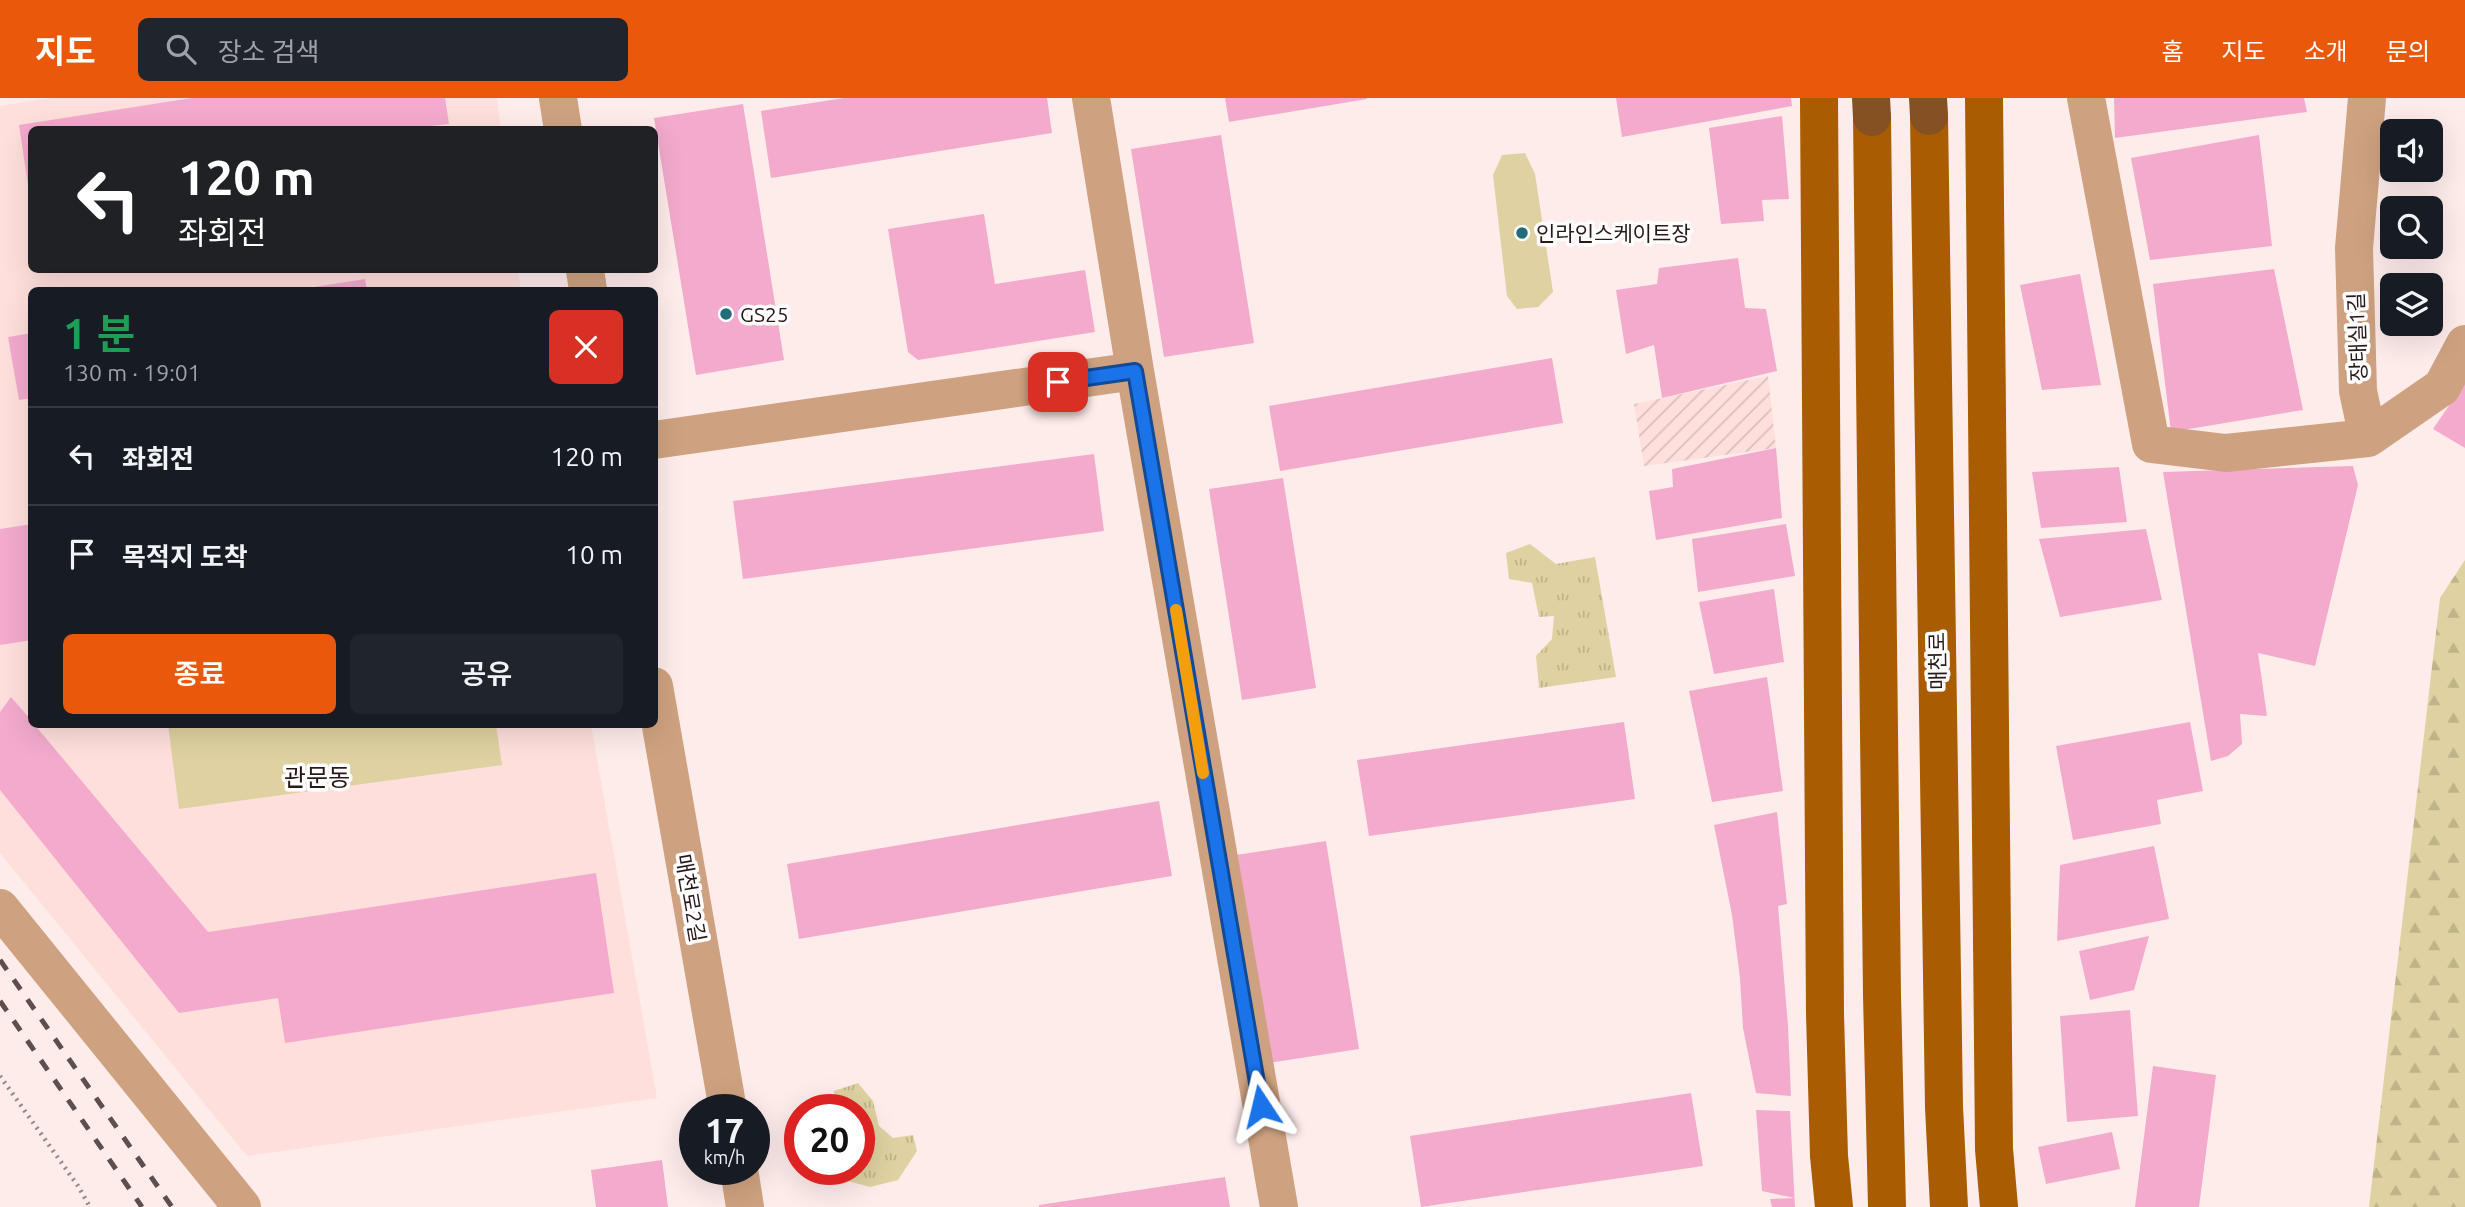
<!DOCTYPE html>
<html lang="ko">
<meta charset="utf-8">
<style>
:root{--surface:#171b24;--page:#20242c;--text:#f1f3f6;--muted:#9ea1a6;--line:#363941;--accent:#ea580c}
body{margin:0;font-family:Ubuntu,"Noto Sans KR",sans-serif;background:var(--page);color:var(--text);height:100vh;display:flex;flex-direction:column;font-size:26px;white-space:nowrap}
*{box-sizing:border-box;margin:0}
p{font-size:23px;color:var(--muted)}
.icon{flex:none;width:38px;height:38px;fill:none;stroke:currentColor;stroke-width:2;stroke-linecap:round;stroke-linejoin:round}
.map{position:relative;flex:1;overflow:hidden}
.drawer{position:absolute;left:28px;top:189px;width:630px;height:441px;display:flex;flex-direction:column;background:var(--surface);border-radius:10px;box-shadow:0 7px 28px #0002}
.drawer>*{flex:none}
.banner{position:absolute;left:28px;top:28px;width:630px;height:147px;border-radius:10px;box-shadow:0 7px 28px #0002;background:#202124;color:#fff;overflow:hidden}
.fabs{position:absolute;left:2380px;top:21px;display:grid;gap:14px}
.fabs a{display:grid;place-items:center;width:63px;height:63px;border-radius:10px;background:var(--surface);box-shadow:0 7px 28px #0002;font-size:35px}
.speed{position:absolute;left:679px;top:996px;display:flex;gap:14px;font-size:35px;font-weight:700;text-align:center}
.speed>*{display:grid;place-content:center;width:91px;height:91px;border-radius:50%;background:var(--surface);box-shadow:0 7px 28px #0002;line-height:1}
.speed small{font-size:18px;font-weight:400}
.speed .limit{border:10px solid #d22;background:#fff;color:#111}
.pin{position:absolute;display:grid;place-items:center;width:60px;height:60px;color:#fff;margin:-30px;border-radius:14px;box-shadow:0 4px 10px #0006}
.me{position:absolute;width:77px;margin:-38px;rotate:350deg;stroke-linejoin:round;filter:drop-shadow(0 0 5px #0008)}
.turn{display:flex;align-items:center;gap:24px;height:147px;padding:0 35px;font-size:32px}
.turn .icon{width:91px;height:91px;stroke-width:2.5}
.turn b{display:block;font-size:49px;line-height:60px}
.round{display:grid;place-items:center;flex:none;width:74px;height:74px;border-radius:10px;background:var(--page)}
.summary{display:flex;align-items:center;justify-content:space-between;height:119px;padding:0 35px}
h1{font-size:42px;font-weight:600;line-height:52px;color:#1e9e55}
.cta{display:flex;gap:14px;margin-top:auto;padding:14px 35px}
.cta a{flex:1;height:80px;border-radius:10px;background:var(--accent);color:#fff;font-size:28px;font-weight:600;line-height:80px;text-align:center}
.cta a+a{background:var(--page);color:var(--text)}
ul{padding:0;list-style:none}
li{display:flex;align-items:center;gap:21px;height:98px;padding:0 35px;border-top:2px solid var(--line)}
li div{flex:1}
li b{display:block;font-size:26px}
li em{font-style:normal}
header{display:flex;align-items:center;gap:42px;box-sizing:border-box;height:98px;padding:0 35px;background:var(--accent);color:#fff}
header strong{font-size:33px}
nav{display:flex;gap:38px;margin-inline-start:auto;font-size:24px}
.search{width:490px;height:63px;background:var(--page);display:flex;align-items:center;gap:18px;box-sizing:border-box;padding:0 24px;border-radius:10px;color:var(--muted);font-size:26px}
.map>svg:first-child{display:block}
</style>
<header>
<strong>지도</strong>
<div class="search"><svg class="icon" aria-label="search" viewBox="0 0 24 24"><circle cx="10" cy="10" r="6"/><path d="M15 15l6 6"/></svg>장소 검색</div>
<nav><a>홈</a><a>지도</a><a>소개</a><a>문의</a></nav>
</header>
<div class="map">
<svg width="2465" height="1109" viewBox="0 0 2465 1109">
<defs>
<pattern id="industrial-furrows" width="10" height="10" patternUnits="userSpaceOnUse" patternTransform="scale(1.75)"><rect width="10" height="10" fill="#fedfdc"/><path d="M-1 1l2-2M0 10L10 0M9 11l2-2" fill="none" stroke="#dabfbc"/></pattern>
<pattern id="forest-firs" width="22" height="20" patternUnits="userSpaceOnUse" patternTransform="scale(1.75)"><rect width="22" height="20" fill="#dfd1a1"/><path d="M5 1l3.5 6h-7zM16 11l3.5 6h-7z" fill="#bfb38a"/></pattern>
<pattern id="park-tufts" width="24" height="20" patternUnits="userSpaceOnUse" patternTransform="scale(1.75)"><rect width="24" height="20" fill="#dfd1a1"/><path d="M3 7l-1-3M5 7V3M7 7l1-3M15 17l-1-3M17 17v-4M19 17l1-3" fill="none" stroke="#bfb38a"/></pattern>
</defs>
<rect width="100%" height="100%" fill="#feeceb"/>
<path fill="#fedfdc" d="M 51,0 L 497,0 L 501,31 L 32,32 L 32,172 L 518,172 L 521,192 L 32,192 L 32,626 L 591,627 L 657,1000 L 247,1058 L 0,755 L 0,8 Z"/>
<path fill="url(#industrial-furrows)" d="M 1768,278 L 1776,350 L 1644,368 L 1634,306 Z"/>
<path fill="#dfd1a1" d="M 1525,55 L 1535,76 L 1553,194 L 1538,209 L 1517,211 L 1507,198 L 1493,77 L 1502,57 Z
M 168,627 L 496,627 L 502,667 L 179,711 Z"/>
<path fill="url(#forest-firs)" d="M 2465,462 L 2465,1109 L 2369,1109 L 2440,500 Z"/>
<path fill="url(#park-tufts)" d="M 1530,446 L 1556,466 L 1595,459 L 1616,579 L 1539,590 L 1536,558 L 1552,541 L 1554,518 L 1539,519 L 1532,485 L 1509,481 L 1506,455 Z
M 858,985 L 873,1003 L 879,1028 L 893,1040 L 913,1037 L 917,1053 L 898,1082 L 870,1089 L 848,1083 L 844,1071 L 859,1071 L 859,1012 L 835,1011 L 834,993 Z"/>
<path fill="#f3aacd" d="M 192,0 L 445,0 L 449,26 L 421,29 L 422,32 L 32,32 L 32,93 L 29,93 L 19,27 Z
M 844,0 L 1047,0 L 1052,35 L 771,80 L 761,13 Z
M 1225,0 L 1367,0 L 1367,1 L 1229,24 Z
M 1616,0 L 1791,0 L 1792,8 L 1622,39 Z
M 2114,0 L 2304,0 L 2307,14 L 2115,40 Z
M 743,6 L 784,262 L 696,277 L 654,20 Z
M 1782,18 L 1789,101 L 1762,102 L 1764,123 L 1721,126 L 1709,30 Z
M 1221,37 L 1254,245 L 1164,259 L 1131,51 Z
M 2259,37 L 2272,148 L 2150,162 L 2131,60 Z
M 984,116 L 995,186 L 1085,172 L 1095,234 L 918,262 L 908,254 L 888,131 Z
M 1738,160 L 1745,210 L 1766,211 L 1777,273 L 1662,300 L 1654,247 L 1626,256 L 1616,192 L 1657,186 L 1659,170 Z
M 2274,171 L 2303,312 L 2171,334 L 2153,186 Z
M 2080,176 L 2101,287 L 2042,292 L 2020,187 Z
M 365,181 L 367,192 L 302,192 L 302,191 Z
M 32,235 L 32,300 L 19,302 L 8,239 Z
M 1552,260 L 1563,325 L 1280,373 L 1269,308 Z
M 2465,284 L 2465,350 L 2433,331 Z
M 1776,350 L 1782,420 L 1656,442 L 1649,393 L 1673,389 L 1672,371 Z
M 1094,356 L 1104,433 L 743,481 L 733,403 Z
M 2353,368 L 2358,387 L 2315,568 L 2258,555 L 2267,618 L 2240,616 L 2242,646 L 2228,658 L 2211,663 L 2163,374 Z
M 2119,369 L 2127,424 L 2041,430 L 2032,374 Z
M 1283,380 L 1316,590 L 1242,602 L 1209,391 Z
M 32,426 L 32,542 L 0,547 L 0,431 Z
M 1786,426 L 1795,478 L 1698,494 L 1692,441 Z
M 2146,431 L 2162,502 L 2060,519 L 2039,441 Z
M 1774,491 L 1784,564 L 1714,576 L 1699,504 Z
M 1767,579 L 1783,693 L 1712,704 L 1689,593 Z
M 11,599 L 32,623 L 32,626 L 34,626 L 208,834 L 596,775 L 614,895 L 285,945 L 278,900 L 179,915 L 0,692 L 0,614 Z
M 1624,624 L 1635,701 L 1369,738 L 1357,662 Z
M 2190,624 L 2203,693 L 2157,702 L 2161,726 L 2073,742 L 2056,648 Z
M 1159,703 L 1172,778 L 799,841 L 787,766 Z
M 1777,714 L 1787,806 L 1778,808 L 1788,928 L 1791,998 L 1756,995 L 1743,930 L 1740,880 L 1732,817 L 1714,727 Z
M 1326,743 L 1359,951 L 1269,965 L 1236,757 Z
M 2154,748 L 2169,821 L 2057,843 L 2060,767 Z
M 2149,838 L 2134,892 L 2090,902 L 2079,853 Z
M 2130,912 L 2138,1018 L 2067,1024 L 2060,918 Z
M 2153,968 L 2216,977 L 2199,1109 L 2135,1109 Z
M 1691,995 L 1703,1068 L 1421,1109 L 1410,1038 Z
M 1756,1012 L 1790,1013 L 1795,1109 L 1772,1109 L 1770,1101 L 1794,1100 L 1762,1093 Z
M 2112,1034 L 2120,1071 L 2046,1086 L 2038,1049 Z
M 662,1062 L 668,1109 L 596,1109 L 591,1072 Z
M 1225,1079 L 1230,1109 L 1039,1109 L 1039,1107 Z"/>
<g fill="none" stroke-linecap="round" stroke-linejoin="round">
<path stroke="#988786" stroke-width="4.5" stroke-dasharray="2 5" stroke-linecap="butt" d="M 0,978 L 78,1088 L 90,1109"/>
<path stroke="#cea280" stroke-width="38" d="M 558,0 L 563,32
M 2086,0 L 2151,346 L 2226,355 L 2368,340 L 2442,289 L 2465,246
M 2367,0 L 2354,150 L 2358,293 L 2368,340
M 585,172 L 588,192
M 1135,273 L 1279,1109
M 654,342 L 1135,273 L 1091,0
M 654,588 L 728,1012
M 0,810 L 242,1109
M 739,1071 L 745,1109"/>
<path stroke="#aa5c01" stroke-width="38" d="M 1819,0 L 1825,916 L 1829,1058 L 1834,1109
M 1984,0 L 1994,1051 L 1999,1109
M 1929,18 L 1944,1009 L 1949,1109
M 1872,19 L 1882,897 L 1887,1109"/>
<path stroke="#855122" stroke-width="38" d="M 1871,0 L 1872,19
M 1928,0 L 1929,18"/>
<path stroke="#5e4e4d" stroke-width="5" stroke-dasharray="12 12" stroke-linecap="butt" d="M 0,862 L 172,1109
M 0,903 L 142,1109"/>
</g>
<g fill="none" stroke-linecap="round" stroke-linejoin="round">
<defs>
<path id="route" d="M 1058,284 L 1135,273 L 1261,1008"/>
</defs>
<use href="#route" stroke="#114b97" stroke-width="18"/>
<use href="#route" stroke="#1a73e8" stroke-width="12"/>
<path stroke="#f59e0b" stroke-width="12" d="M 1176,512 L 1203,675"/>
</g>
<g fill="#246c78" stroke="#fefefe" stroke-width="2.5">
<circle cx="1522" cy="135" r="7"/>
<circle cx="726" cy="216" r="7"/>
</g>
<g text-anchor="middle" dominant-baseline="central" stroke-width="7" stroke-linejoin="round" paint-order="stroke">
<g font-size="21" fill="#281918" stroke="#fefefe" text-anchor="start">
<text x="1536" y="135">인라인스케이트장</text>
<text x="740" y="216">GS25</text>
</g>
<g font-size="21" fill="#281918" stroke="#fefefe">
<text transform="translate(2357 239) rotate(-92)">장태실1길</text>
<text transform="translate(1937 563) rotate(-91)">매천로</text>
<text transform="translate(691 800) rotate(80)">매천로2길</text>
</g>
<g font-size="24" fill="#281918" stroke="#fefefe">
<text x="317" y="679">관문동</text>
</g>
</g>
</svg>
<div class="fabs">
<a><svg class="icon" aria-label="sound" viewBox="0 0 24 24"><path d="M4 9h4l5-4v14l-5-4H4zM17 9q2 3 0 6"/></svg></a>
<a><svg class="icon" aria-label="search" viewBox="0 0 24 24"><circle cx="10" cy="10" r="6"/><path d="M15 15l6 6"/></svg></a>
<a><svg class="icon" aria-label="layers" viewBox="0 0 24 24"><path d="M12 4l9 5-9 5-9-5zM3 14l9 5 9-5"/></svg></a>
</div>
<div class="speed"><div>17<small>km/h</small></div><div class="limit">20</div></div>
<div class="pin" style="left:1058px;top:284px;background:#d93025"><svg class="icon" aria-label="arrive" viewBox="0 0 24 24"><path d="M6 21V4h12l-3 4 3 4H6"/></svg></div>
<svg class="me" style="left:1261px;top:1008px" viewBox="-20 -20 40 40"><path d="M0-17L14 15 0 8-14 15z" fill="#1a73e8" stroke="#fff" stroke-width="4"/></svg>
<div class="banner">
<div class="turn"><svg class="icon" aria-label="left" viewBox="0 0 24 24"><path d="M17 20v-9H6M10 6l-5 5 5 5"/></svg><div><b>120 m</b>좌회전</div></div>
</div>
<section class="drawer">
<div class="summary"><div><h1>1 분</h1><p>130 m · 19:01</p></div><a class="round" style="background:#d93025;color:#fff"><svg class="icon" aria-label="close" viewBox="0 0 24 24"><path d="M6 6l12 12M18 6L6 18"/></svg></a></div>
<ul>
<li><svg class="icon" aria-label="left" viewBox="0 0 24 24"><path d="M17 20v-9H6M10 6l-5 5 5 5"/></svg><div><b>좌회전</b></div><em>120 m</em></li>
<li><svg class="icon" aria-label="arrive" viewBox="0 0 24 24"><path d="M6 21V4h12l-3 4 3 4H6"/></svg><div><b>목적지 도착</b></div><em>10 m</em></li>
</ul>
<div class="cta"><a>종료</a><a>공유</a></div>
</section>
</div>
